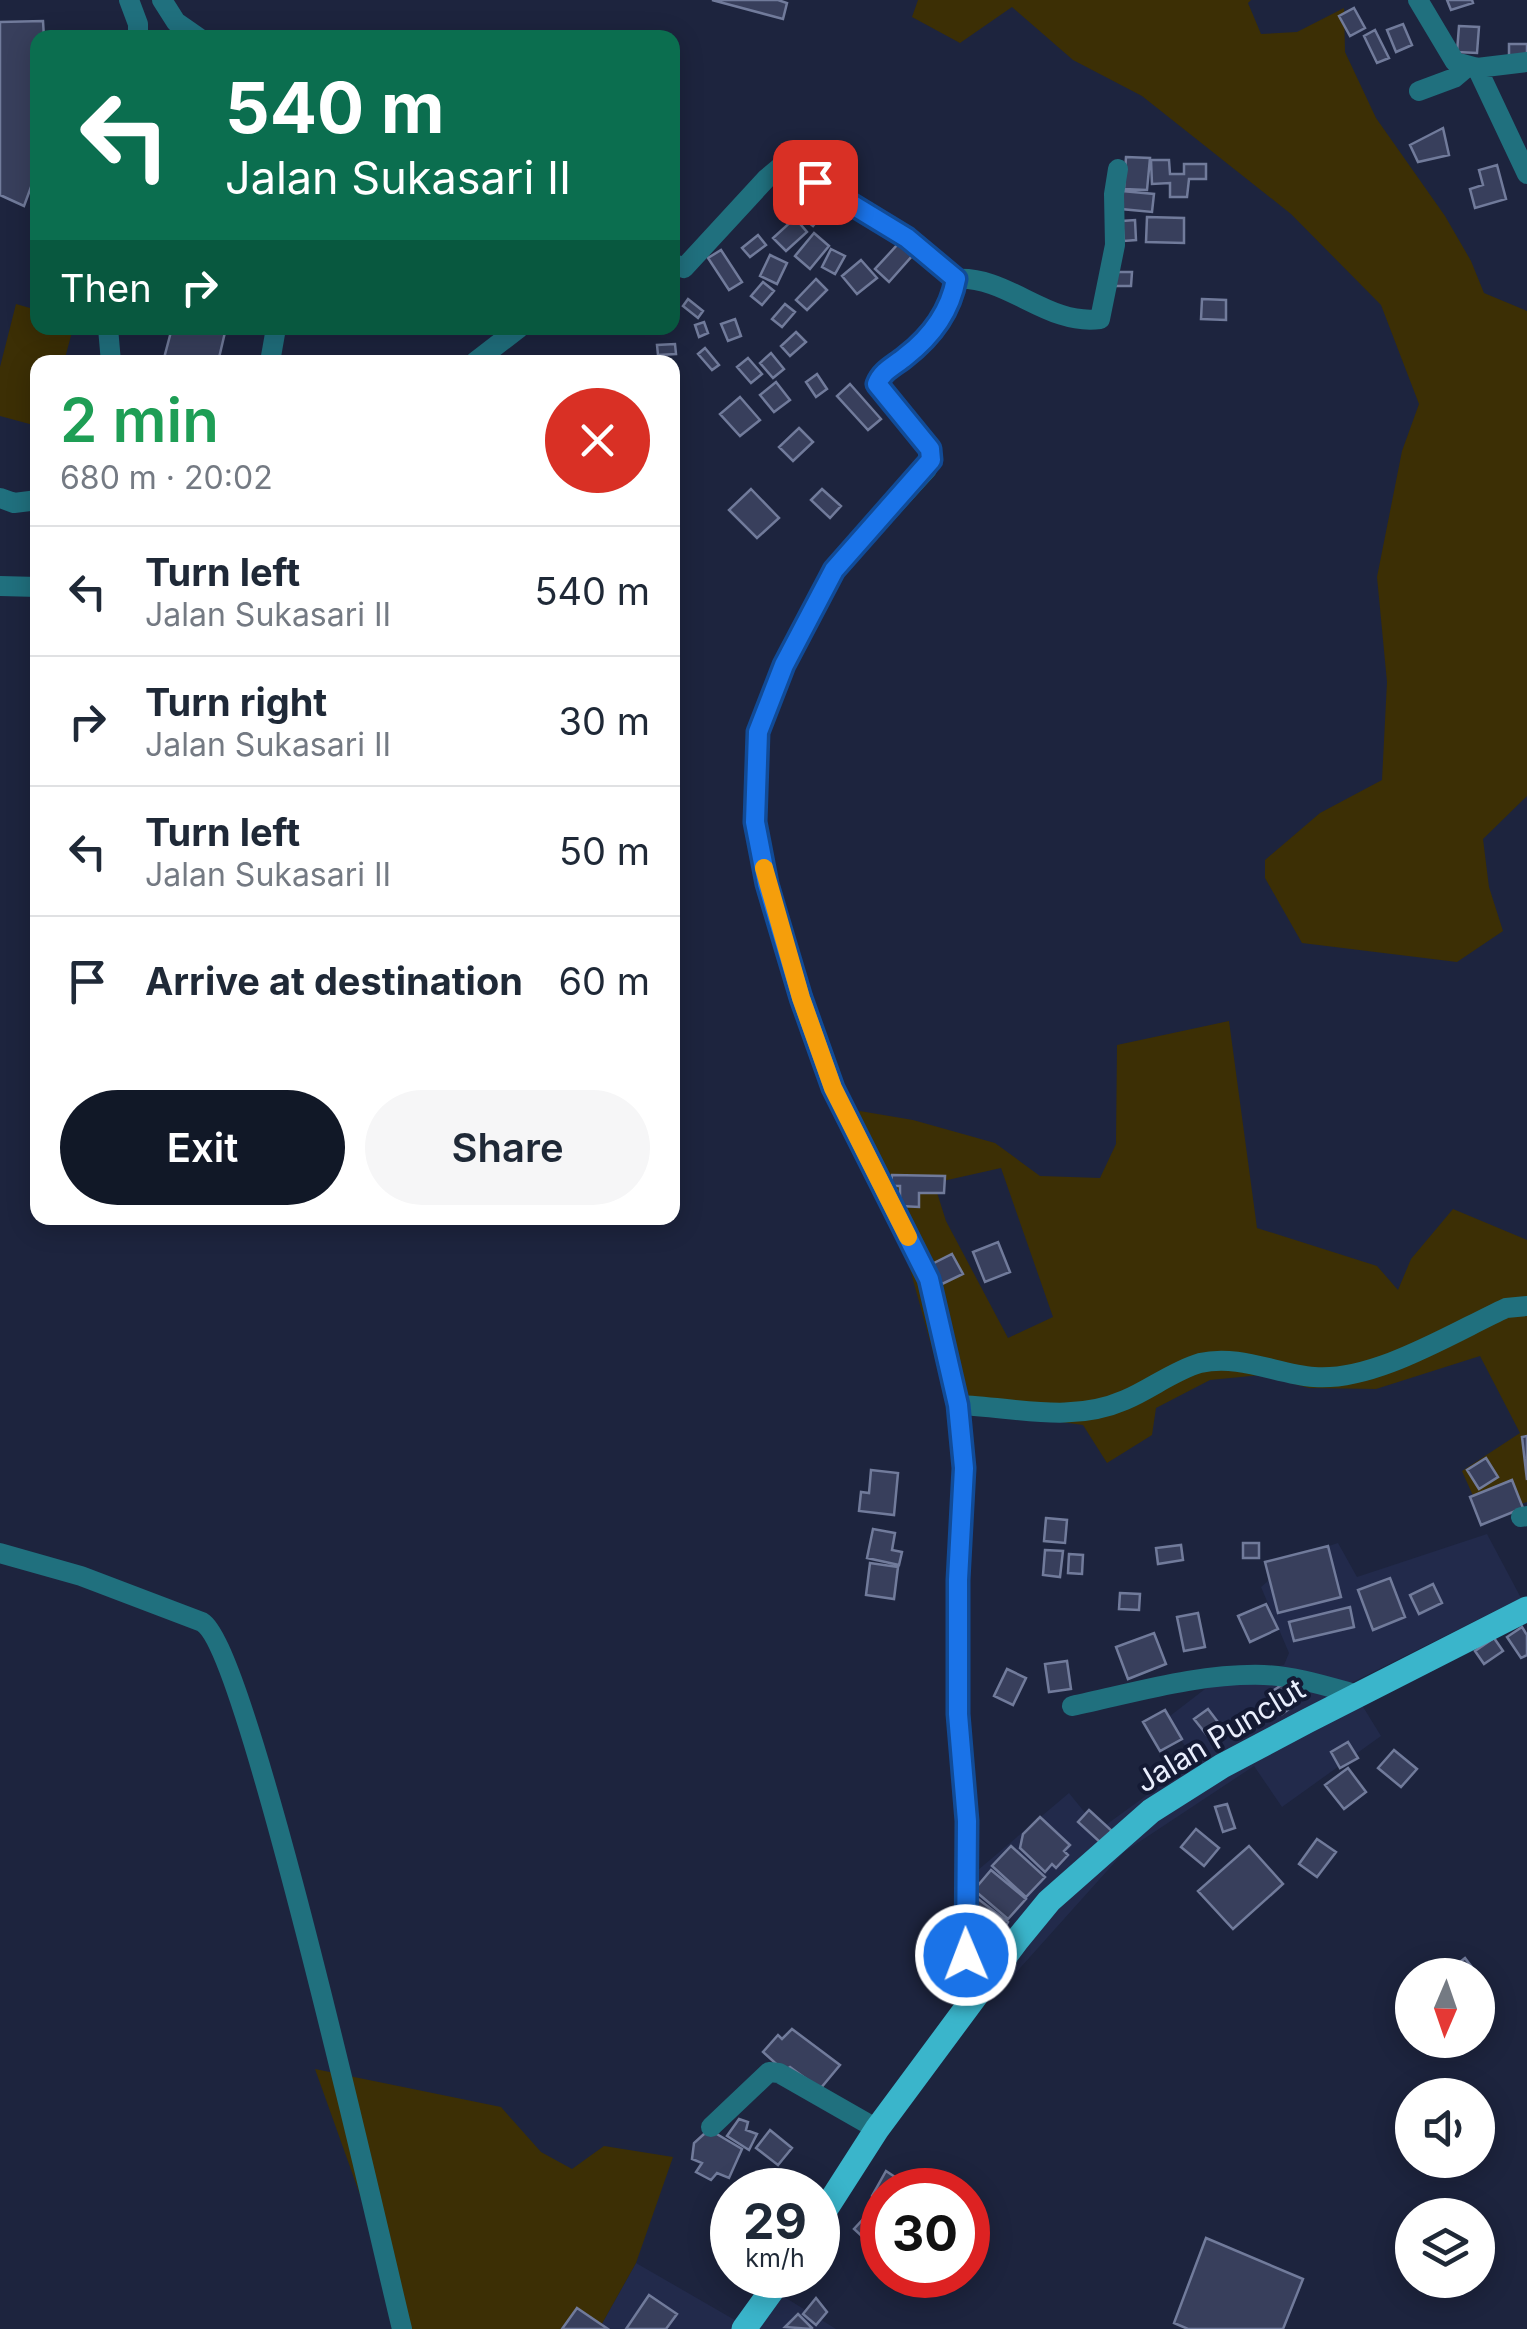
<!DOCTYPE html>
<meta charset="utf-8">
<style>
:root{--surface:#fff;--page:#f6f6f7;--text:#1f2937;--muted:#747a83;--line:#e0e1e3;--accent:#111827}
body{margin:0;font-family:Inter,sans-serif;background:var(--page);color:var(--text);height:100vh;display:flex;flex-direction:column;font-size:38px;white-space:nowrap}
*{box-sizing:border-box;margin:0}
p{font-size:32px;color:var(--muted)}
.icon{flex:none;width:55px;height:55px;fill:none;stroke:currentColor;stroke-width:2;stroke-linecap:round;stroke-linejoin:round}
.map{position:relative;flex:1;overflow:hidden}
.details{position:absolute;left:30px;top:355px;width:650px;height:870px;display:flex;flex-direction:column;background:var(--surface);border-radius:20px;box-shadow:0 5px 25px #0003}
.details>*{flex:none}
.hud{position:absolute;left:30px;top:30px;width:650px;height:305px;border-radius:20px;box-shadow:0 5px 25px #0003;background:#0b6e4f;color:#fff;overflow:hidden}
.needle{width:65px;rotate:182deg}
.buttons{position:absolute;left:1395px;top:1958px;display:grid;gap:20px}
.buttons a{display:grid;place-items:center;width:100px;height:100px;border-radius:50%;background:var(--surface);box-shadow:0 5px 25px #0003;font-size:50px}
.speed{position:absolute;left:710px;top:2168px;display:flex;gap:20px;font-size:50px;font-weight:700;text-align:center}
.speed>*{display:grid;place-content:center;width:130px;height:130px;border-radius:50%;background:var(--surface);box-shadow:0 5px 25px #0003;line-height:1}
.speed small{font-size:25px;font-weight:400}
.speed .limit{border:15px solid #d22;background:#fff;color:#111}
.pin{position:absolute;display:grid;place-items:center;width:85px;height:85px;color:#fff;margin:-42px;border-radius:20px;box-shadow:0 5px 15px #0006}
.me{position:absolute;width:110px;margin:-55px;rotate:359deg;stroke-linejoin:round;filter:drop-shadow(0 0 8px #0008)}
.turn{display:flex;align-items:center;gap:35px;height:210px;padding:0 30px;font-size:45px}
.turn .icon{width:130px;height:130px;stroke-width:2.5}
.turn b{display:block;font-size:70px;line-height:85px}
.then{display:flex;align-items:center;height:95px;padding:0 30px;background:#0003;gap:20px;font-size:38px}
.round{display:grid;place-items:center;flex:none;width:105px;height:105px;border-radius:52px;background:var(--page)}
.overview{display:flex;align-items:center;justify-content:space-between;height:170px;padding:0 30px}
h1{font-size:60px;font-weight:600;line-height:75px;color:#1e9e55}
.button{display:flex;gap:20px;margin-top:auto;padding:20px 30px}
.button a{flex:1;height:115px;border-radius:60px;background:var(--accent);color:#fff;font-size:40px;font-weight:600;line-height:115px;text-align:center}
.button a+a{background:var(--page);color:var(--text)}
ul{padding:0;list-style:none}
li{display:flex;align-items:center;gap:30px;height:130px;padding:0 30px;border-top:2px solid var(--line)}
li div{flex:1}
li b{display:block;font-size:38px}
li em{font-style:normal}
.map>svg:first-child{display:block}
</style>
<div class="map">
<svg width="1527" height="2329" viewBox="0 0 1527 2329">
<rect width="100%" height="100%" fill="#1d243e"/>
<path fill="#222a4b" d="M 1487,1534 L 1521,1598 L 1349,1684 L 1381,1736 L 1282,1807 L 1254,1766 L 1124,1852 L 1012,1977 L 984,1970 L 966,1958 L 978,1870 L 1069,1793 L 1099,1830 L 1195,1760 L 1166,1719 L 1218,1679 L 1284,1665 L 1289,1653 L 1261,1587 L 1296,1557 L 1338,1543 L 1357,1577 Z
M 636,2263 L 740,2323 L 765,2285 L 836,2329 L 599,2329 Z"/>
<path fill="#3c2f05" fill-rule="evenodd" d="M 918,0 L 1251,0 L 1248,3 L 1261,34 L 1297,32 L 1344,8 L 1345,52 L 1376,118 L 1445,216 L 1471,261 L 1484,293 L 1527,311 L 1527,796 L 1483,839 L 1489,887 L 1503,931 L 1457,962 L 1302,943 L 1265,878 L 1265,860 L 1320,813 L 1382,780 L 1387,682 L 1377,577 L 1402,451 L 1419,404 L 1381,305 L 1291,214 L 1142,96 L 1073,60 L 1012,7 L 960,43 L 912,17 Z
M 16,304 L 37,310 L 38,328 L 73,328 L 64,362 L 38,362 L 37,426 L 0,416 L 0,367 Z
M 1229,1021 L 1257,1228 L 1377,1266 L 1398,1290 L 1411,1259 L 1453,1209 L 1527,1240 L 1527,1502 L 1482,1516 L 1462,1471 L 1520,1433 L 1480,1356 L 1376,1389 L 1309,1388 L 1261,1375 L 1210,1380 L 1156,1408 L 1152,1435 L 1107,1463 L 1083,1425 L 975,1410 L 944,1392 L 892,1204 L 842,1108 L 913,1120 L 995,1143 L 1040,1176 L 1100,1178 L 1116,1144 L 1117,1045 ZM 1001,1168 L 1053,1317 L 1008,1338 L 946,1221 L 934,1183 Z
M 315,2069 L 501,2107 L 541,2152 L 572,2169 L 604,2146 L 673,2157 L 636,2263 L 599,2329 L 408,2329 Z"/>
<path fill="#383f5c" stroke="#717b9b" stroke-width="2.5" d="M 712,0 L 778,0 L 787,3 L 783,19 Z
M 1447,0 L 1472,0 L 1473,3 L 1451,10 Z
M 1354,8 L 1365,28 L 1350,36 L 1339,16 Z
M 43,21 L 44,38 L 38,38 L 38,168 L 24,206 L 0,195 L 0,22 Z
M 1403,24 L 1412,45 L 1396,52 L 1387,30 Z
M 1459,26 L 1479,27 L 1477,53 L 1457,52 Z
M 1375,30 L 1389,58 L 1377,63 L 1364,36 Z
M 1509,44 L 1527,44 L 1527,58 L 1509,58 Z
M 1443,128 L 1449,155 L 1418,162 L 1410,145 Z
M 1126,157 L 1150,158 L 1147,190 L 1124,189 Z
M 1151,160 L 1169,160 L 1170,174 L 1184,174 L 1184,164 L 1206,164 L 1206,179 L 1189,179 L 1187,197 L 1170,197 L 1170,183 L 1152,184 Z
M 1497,165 L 1506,199 L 1475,208 L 1470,189 L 1483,185 L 1479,170 Z
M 1122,191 L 1154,194 L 1152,212 L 1121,209 Z
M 807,197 L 825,211 L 813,226 L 795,212 Z
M 1147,217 L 1184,218 L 1184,243 L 1146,242 Z
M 795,218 L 807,232 L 786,251 L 773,238 Z
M 1135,220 L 1136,240 L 1124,241 L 1122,221 Z
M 814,233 L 829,246 L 810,269 L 795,256 Z
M 758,235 L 766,245 L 750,257 L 742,248 Z
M 898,244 L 912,256 L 889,282 L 875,269 Z
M 831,249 L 845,256 L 835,274 L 822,267 Z
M 721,250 L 742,282 L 729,290 L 708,258 Z
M 770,255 L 787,263 L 777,284 L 760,276 Z
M 861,260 L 877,278 L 857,294 L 842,276 Z
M 1113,272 L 1132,272 L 1131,286 L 1112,286 Z
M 816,279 L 827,290 L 807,310 L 796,300 Z
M 763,282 L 774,291 L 762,305 L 751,296 Z
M 688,299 L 703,311 L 698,318 L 683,306 Z
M 1202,299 L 1226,300 L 1226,320 L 1201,319 Z
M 785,304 L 795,312 L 782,327 L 772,319 Z
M 735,319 L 741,336 L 728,341 L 721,324 Z
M 704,322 L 708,333 L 699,337 L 695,325 Z
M 172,328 L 226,328 L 218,362 L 163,362 Z
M 796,332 L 806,342 L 790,356 L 781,346 Z
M 675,344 L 676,354 L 658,355 L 657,345 Z
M 705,348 L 719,365 L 712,370 L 698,354 Z
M 771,353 L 784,369 L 773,378 L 760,363 Z
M 748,358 L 762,374 L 751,383 L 737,367 Z
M 817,374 L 827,389 L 816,397 L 806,382 Z
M 776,382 L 790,400 L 774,412 L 760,395 Z
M 850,384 L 881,419 L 868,430 L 837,396 Z
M 740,397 L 760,420 L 740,436 L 720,414 Z
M 799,428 L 813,442 L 793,461 L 779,447 Z
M 751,489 L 779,518 L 757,538 L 729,510 Z
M 822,489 L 841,506 L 830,518 L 811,500 Z
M 892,1175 L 945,1176 L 944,1193 L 919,1193 L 919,1207 L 900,1206 L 900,1186 L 891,1186 Z
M 998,1242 L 1010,1272 L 985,1282 L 973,1252 Z
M 952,1254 L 963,1274 L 942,1284 L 932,1264 Z
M 1527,1436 L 1527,1480 L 1522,1437 Z
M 1486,1458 L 1498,1477 L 1479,1489 L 1467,1470 Z
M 871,1470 L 898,1473 L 894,1515 L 859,1511 L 861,1492 L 869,1493 Z
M 1512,1480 L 1523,1508 L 1481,1525 L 1470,1497 Z
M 1046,1518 L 1067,1520 L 1065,1543 L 1044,1541 Z
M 873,1529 L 895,1533 L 892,1550 L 902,1552 L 899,1565 L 867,1558 Z
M 1243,1543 L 1259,1543 L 1259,1558 L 1243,1558 Z
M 1181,1545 L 1183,1560 L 1158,1564 L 1156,1548 Z
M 1328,1546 L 1341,1597 L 1278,1613 L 1265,1562 Z
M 1045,1550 L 1063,1551 L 1060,1577 L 1043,1575 Z
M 1069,1554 L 1083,1555 L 1082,1574 L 1068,1573 Z
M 870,1563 L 898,1567 L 894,1599 L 866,1595 Z
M 1390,1578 L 1405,1617 L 1373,1630 L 1358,1590 Z
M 1433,1584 L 1442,1603 L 1419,1614 L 1410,1595 Z
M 1120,1593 L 1140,1594 L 1139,1610 L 1119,1609 Z
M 1266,1604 L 1278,1629 L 1250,1642 L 1238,1616 Z
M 1350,1607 L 1354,1627 L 1294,1641 L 1289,1622 Z
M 1198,1613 L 1205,1647 L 1184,1651 L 1177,1617 Z
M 1522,1627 L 1527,1635 L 1527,1655 L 1521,1658 L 1507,1637 Z
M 1154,1633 L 1166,1664 L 1128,1679 L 1116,1647 Z
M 1494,1638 L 1503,1651 L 1484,1664 L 1475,1651 Z
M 1067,1661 L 1071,1689 L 1049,1692 L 1045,1664 Z
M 1007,1669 L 1026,1678 L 1013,1705 L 994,1696 Z
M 1286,1682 L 1299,1702 L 1282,1714 L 1268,1694 Z
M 1208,1709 L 1224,1730 L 1210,1739 L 1194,1719 Z
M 1165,1710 L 1182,1739 L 1160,1751 L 1143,1722 Z
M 1348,1742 L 1358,1758 L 1340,1768 L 1331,1752 Z
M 1394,1750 L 1417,1769 L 1401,1787 L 1378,1768 Z
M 1348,1768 L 1366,1792 L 1344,1809 L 1325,1785 Z
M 1227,1804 L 1235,1828 L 1223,1832 L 1215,1807 Z
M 1089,1810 L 1112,1831 L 1101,1843 L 1078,1822 Z
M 1040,1817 L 1070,1845 L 1064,1851 L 1068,1855 L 1056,1868 L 1052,1864 L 1045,1872 L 1020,1848 L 1023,1834 Z
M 1196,1829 L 1219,1848 L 1204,1866 L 1181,1847 Z
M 1317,1839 L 1336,1852 L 1317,1877 L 1299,1864 Z
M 1011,1846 L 1045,1877 L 1026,1897 L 992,1866 Z
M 1249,1846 L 1283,1884 L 1233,1929 L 1198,1891 Z
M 991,1870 L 1026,1899 L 1008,1919 L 974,1890 Z
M 973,1895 L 1008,1922 L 995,1945 L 1001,1950 L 994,1962 L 971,1953 Z
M 1465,1958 L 1471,1966 L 1456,1975 L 1451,1969 Z
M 792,2029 L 840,2065 L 820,2089 L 790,2067 L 784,2071 L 763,2052 L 778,2035 L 782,2039 Z
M 739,2119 L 748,2122 L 746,2130 L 757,2134 L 749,2150 L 727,2136 Z
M 770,2130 L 792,2148 L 778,2165 L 756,2148 Z
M 715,2133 L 742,2149 L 729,2178 L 717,2173 L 711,2180 L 696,2172 L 702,2163 L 692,2159 L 694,2143 L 704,2134 Z
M 886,2171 L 907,2185 L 904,2190 L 882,2190 L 881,2224 L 867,2212 L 873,2207 L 872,2196 Z
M 866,2216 L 877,2227 L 865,2239 L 854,2229 Z
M 1206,2238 L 1303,2279 L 1283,2329 L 1188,2329 L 1174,2323 Z
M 649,2295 L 677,2314 L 666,2329 L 626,2329 Z
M 816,2298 L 827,2312 L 816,2325 L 803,2314 Z
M 577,2308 L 608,2329 L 562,2329 Z
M 798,2314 L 812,2328 L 811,2329 L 785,2327 Z"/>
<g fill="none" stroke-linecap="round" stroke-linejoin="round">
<path stroke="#20707e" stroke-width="20" d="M 129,0 L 138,24 L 138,38
M 162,0 L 176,22 L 199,38
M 1418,0 L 1455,62 L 1477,68 L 1527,62
M 1477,68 L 1527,174
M 1419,91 L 1454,78 L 1467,67
M 672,263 L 684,268 L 766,179 L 784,164 L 907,238 L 955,279 C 950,311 931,337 905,357 C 894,366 882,371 877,384 L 930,449 L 931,460 L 927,469 L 834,571 L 784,665 L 759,732 L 755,822 L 767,885 L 801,998 L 833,1088 L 929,1279 L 958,1405 L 964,1468 L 958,1580 L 958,1715 L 967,1821 L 965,1941 L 966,1955 L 984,1984
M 955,279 C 1008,275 1046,326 1100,319 L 1115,245 L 1114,194 L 1118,169
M 108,328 L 111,362
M 270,362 L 276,328
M 475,362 L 519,328
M 0,498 L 14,503 L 38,500
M 0,586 L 38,587
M 958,1405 C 1015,1407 1070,1424 1125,1400 C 1151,1389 1173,1371 1200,1363 C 1239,1354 1277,1374 1314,1377 C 1374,1382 1452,1333 1506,1308 L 1527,1306
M 1521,1517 L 1527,1516
M 0,1553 L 81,1576 L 202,1622 C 248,1649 380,2240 402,2329
M 1072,1706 C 1134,1693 1199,1673 1264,1675 C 1295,1676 1326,1686 1355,1694
M 711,2127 L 769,2072 L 779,2073 L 877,2129"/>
<path stroke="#3ab5cb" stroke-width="25" d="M 818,2221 L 877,2129 L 1017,1940 L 1049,1901 L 1151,1811 L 1222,1766 L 1307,1721 L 1527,1609
M 744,2329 L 783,2275"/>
</g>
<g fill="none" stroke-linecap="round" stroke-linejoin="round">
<defs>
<path id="route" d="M 815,182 L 907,238 L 956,279 C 950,312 931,337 905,357 C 894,366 882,371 877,384 L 930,449 L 931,460 L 834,570 L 784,665 L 758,732 L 755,822 L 767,884 L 801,998 L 833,1088 L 929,1279 L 958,1405 L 964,1468 L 958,1580 L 958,1714 L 967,1821 L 966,1955"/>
</defs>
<use href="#route" stroke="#114b97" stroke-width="25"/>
<use href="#route" stroke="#1a73e8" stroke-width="18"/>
<path stroke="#f59e0b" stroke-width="18" d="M 764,868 L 801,998 L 833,1088 L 908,1237"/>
</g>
<g text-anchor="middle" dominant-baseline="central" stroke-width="8" stroke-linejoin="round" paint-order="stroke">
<g font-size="30" fill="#e9eefd" stroke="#141a34">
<text transform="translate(1220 1735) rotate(-31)">Jalan Punclut</text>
</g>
</g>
</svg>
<div class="buttons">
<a><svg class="needle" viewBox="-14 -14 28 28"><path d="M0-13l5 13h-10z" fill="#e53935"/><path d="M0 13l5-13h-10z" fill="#747a83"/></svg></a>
<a><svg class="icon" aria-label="sound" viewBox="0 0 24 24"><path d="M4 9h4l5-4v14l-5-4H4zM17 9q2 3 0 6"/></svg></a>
<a><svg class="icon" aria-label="layers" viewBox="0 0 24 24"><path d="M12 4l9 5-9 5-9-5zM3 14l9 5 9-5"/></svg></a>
</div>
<div class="speed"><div>29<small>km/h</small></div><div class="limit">30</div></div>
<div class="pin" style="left:815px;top:182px;background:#d93025"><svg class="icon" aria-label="arrive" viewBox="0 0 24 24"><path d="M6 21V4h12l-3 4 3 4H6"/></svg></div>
<svg class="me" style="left:966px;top:1955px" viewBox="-20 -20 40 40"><circle r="17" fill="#1a73e8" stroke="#fff" stroke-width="3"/><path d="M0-11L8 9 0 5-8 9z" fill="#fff"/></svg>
<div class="hud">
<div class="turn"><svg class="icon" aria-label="left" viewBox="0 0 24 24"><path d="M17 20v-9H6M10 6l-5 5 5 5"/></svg><div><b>540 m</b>Jalan Sukasari II</div></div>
<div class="then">Then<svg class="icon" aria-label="right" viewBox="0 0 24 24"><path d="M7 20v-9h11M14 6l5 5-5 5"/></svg></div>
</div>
<section class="details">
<div class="overview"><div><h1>2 min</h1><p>680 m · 20:02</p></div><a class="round" style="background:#d93025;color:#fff"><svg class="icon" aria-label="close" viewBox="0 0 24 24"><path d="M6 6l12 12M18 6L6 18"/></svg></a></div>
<ul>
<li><svg class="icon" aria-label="left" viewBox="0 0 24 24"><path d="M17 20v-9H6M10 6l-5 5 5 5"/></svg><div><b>Turn left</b><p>Jalan Sukasari II</p></div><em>540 m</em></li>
<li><svg class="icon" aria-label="right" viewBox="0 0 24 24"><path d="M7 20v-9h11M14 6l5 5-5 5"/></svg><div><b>Turn right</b><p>Jalan Sukasari II</p></div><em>30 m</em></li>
<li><svg class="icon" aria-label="left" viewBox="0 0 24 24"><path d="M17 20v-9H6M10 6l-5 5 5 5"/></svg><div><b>Turn left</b><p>Jalan Sukasari II</p></div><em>50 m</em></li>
<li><svg class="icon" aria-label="arrive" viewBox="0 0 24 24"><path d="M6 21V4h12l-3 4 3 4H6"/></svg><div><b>Arrive at destination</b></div><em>60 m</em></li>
</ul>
<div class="button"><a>Exit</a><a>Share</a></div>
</section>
</div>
